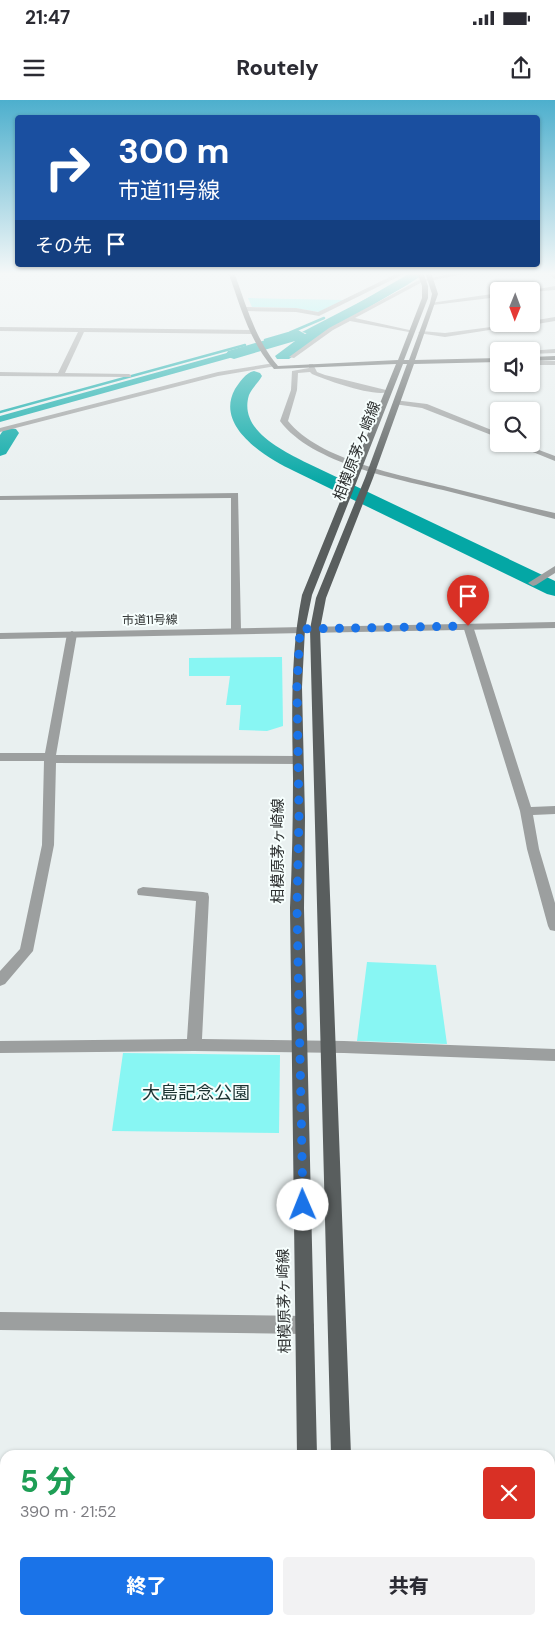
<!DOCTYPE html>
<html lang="ja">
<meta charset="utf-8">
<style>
:root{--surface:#fff;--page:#f2f2f3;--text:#2b2b33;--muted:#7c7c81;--accent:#1a73e8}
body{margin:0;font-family:"DM Sans","Noto Sans JP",sans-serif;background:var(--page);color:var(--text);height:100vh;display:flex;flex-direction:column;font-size:19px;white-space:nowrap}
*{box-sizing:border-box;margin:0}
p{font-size:16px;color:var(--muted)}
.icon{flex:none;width:28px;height:28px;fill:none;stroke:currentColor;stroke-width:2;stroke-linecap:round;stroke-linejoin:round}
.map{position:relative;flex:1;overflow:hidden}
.details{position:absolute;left:0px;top:1350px;width:555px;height:175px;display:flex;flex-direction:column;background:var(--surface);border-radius:15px 15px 0 0;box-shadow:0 1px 4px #0004}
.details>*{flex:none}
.hud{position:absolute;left:15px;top:15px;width:525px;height:152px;border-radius:5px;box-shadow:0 1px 4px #0004;background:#1a4fa0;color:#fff;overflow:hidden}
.needle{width:32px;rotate:181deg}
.fabs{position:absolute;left:490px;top:182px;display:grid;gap:10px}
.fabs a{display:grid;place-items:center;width:50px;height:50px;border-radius:5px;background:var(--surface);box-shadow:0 1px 4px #0004;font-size:25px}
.pin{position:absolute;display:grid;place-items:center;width:42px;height:42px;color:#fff;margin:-51px -21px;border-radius:50% 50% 50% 0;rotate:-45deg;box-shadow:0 0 5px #0007}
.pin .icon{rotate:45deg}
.me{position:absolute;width:55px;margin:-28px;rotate:359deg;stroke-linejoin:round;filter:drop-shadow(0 0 4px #0008)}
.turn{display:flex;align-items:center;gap:18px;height:105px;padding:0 20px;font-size:22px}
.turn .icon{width:65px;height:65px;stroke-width:2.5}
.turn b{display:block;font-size:35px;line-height:42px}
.then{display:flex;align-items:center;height:48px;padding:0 20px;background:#0003;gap:10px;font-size:19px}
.round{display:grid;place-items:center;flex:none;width:52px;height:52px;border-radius:5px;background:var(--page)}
.headline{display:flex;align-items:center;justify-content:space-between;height:85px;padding:0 20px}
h1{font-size:30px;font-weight:800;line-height:38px;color:#1e9e55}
.button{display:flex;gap:10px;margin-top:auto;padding:10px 20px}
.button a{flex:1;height:58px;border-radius:5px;background:var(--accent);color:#fff;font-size:20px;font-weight:800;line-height:58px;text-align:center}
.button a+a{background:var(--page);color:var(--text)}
.status{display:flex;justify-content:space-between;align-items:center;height:35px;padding:0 25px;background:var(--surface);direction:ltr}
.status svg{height:14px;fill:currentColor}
header{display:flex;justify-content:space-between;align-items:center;height:65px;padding:0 20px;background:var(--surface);font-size:22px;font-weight:800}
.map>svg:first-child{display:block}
</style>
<div class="status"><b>21:47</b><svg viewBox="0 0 49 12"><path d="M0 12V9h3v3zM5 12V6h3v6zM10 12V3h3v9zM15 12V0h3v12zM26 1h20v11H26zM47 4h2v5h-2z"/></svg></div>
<header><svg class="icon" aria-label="menu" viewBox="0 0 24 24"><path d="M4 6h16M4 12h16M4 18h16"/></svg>Routely<svg class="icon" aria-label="share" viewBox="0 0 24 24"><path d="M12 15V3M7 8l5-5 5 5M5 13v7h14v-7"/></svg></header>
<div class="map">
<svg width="555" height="1525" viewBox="0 0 555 1525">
<rect width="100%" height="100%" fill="#e9f0f0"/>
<path fill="#88f6f3" d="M 248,198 L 343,200 L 319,212 L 295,208 L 252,207 Z
M 282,557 L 283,626 L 267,631 L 239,630 L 241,605 L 226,605 L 230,576 L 189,576 L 189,558 Z
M 367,862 L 436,865 L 447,944 L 357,941 Z
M 123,953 L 280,955 L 279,1033 L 112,1031 Z"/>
<path fill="#04a7a5" d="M 412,175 L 414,180 L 407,185 L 317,236 L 302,232 Z"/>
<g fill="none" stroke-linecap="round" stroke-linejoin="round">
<path stroke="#04a7a5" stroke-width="2.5" d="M 265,240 L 289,233 L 324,218
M 0,312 L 245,245"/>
<path fill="#04a7a5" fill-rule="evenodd" d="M 234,251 L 237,252 L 237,256 L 0,322 L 0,316 Z"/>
<path fill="#04a7a5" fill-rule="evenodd" d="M 412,172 L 428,172 L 326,233 L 289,259 L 277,259 L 275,256 L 295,241 L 234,259 L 228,257 L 226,254 L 228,251 L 293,232 L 298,230 L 305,234 Z
M 254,271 L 260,273 L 262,276 C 258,283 252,288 249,295 C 238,330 283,351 307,363 L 555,481 L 555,496 L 547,494 L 294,371 C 267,358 214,327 235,289 C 240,282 245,273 254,271 Z
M 10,328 L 16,329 L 19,333 L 6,354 L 0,356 L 0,335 L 4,329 Z"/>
<path fill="#9c9f9f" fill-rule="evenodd" d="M 400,172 L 408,172 L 319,216 L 296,212 L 246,211 L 243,209 L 246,207 L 296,208 L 318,212 Z
M 545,172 L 555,174 L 555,179 Z
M 421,179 L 426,180 L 355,218 L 414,231 L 414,233 L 350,221 L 333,230 L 294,258 L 289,257 L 329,228 Z
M 555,186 L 555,190 L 531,192 L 526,191 Z
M 499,193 L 499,197 L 433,205 L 430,203 Z
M 555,217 L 555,221 L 531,225 L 528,224 L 531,224 L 531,221 Z
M 513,224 L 528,224 L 445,237 L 418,233 L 421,231 L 445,233 Z
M 0,227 L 252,230 L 255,232 L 252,234 L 84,232 L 65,273 L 129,274 L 131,275 L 131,277 L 0,276 L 0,272 L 58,273 L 78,232 L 0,231 Z
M 555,249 L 555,253 L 531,254 L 531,251 L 528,251 Z
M 531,261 L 555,261 L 555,265 L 531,265 Z
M 309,264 L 313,264 L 317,272 L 325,275 L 390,291 C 378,299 326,280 312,274 L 310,272 L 298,273 L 297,290 L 288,321 C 319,360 400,375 448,387 C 483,396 519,405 555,413 L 555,419 C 519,410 483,400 447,391 C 397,379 312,364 280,321 L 291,290 L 292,271 L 309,268 Z
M 238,393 L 241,530 L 236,533 L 231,530 L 231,398 L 0,400 L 0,396 Z
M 555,466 L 555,473 L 536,485 L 533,486 L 528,483 Z
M 468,523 L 473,526 L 531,707 L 555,706 L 555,714 L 533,715 L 539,749 L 555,803 L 555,831 L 550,830 L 548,826 L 527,749 L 520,711 L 463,526 Z
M 72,531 L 77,534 L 56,655 L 297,656 L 303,660 L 297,664 L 56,663 L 54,745 L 33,851 L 5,884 L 0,886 L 0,871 L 20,849 L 42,745 L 44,661 L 0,661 L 0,653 L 45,653 L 67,534 Z
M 143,787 L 203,792 L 208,793 L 209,797 L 202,939 L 344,941 L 555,949 L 555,961 L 344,953 L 194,951 L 0,953 L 0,941 L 187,939 L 196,801 L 138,795 L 137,792 L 138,789 Z
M 0,1212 L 305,1216 L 311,1219 L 314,1225 L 311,1231 L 305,1234 L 0,1230 Z"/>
<path fill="#9c9f9f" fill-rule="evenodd" d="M 459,172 L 474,172 L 423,182 L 420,180 Z
M 274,263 L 277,265 L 276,266 L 218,276 L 0,332 L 0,328 L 218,272 Z
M 394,300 L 427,304 L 499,333 L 499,338 L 422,308 L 394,304 Z
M 513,344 L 523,344 L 555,356 L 555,361 Z
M 555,522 L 555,528 L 0,539 L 0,533 Z"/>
<path fill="#595e5e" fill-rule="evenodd" d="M 228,172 L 234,172 C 246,205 255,239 278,266 L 398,260 L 422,198 L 422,186 L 417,172 L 423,172 L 428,186 L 428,198 L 404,260 L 409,260 L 430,203 L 432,194 L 425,172 L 431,172 L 438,194 L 415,260 L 499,258 L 499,262 L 414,264 L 373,378 L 326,498 L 320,529 L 351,1355 L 331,1355 L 310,529 L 316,498 L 365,378 L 407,264 L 403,264 L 312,495 L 305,529 L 302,587 L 305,717 L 304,808 L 317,1355 L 297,1355 L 290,808 C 292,765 293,721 293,678 C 292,616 290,555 302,495 L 396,264 L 274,269 C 249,241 241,207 228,172 Z
M 555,256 L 555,260 L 531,261 L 531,257 Z
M 298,1520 L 320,1520 L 320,1525 L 298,1525 Z
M 334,1520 L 356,1520 L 356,1525 L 334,1525 Z"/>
</g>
<linearGradient id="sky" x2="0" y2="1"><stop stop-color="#4dafcd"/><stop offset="0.45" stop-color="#f5f8f8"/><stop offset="1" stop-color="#f5f8f8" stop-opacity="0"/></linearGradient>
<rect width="555" height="386" fill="url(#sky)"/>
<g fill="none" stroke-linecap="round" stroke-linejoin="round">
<path stroke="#1a73e8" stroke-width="9" stroke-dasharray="0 16.2" d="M 303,1105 L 297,808 L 299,716 L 297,587 L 300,529 L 468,526"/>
</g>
<g text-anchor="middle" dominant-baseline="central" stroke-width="4" stroke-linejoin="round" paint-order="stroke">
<g font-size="12" fill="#2d3030" stroke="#f6fefd">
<text transform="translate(150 520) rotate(-1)">市道11号線</text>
</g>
<g font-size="15" fill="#2d3030" stroke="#f6fefd">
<text transform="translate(357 351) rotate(-69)">相模原茅ヶ崎線</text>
<text transform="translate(278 751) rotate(-90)">相模原茅ヶ崎線</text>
<text transform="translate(284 1201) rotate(-91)">相模原茅ヶ崎線</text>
</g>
<g font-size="18" fill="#1c3332" stroke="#f6fefd">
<text x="196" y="993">大島記念公園</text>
</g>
</g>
</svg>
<div class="fabs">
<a><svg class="needle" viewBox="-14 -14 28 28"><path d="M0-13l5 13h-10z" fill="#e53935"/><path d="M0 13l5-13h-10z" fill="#7c7c81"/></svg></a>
<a><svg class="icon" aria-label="sound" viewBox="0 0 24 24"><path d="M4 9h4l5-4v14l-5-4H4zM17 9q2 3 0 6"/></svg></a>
<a><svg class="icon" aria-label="search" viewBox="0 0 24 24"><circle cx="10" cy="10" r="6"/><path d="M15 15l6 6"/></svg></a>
</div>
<div class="pin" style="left:468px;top:526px;background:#d93025"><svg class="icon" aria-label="arrive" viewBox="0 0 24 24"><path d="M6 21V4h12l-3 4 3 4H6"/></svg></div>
<svg class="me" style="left:303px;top:1105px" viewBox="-20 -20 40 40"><circle r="19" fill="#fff"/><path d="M0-13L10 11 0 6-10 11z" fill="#1a73e8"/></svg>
<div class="hud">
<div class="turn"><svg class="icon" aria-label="right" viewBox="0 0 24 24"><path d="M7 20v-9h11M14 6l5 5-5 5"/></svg><div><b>300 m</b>市道11号線</div></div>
<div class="then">その先<svg class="icon" aria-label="arrive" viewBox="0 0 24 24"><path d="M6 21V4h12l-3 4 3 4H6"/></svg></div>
</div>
<section class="details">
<div class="headline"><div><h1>5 分</h1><p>390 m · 21:52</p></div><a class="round" style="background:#d93025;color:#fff"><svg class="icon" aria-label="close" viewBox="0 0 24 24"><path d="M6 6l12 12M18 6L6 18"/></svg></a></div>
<div class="button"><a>終了</a><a>共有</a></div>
</section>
</div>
